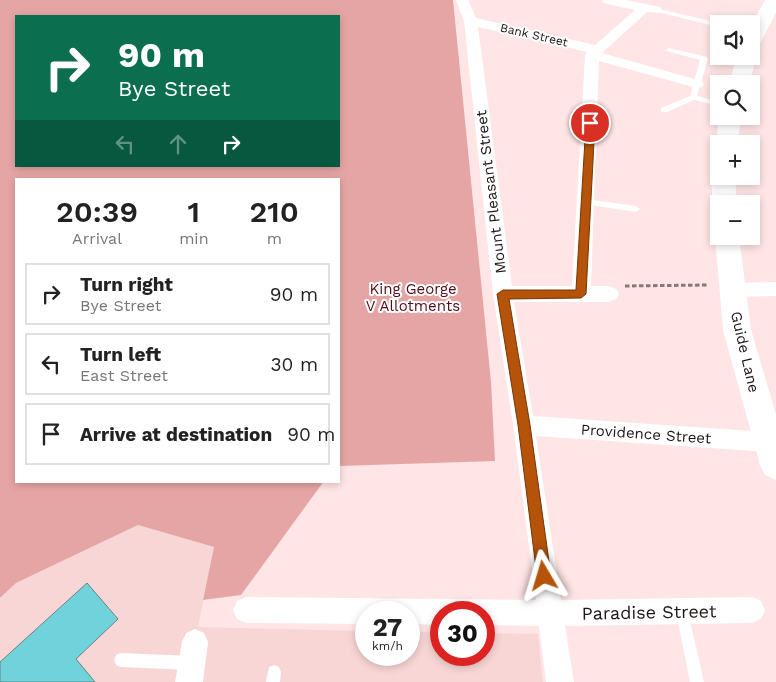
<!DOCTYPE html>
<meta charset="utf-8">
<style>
:root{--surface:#fff;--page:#f6f6f6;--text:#222;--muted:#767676;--line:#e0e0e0}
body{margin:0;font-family:"Work Sans",sans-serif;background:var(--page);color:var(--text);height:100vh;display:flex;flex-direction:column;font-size:19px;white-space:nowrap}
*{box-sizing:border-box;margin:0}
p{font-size:16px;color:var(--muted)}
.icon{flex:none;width:28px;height:28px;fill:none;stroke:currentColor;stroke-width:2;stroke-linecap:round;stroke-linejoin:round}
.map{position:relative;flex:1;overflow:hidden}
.panel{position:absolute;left:15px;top:178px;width:325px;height:305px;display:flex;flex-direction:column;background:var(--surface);border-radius:0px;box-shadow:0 2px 8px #0003}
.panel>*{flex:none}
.top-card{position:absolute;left:15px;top:15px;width:325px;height:152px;border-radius:0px;box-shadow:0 2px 8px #0003;background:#0b6e4f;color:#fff;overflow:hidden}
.tools{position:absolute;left:710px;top:15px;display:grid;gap:10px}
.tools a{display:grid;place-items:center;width:50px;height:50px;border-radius:0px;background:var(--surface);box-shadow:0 2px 8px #0003;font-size:25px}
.speed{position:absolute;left:355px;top:601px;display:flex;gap:10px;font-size:25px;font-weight:700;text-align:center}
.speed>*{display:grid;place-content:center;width:65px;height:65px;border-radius:50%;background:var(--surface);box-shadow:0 2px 8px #0003;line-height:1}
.speed small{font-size:12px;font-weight:400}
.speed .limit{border:8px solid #d22;background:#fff;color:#111}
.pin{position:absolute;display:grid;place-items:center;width:42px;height:42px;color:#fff;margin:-21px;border:2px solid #fff;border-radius:50%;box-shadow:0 1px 5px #0007}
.me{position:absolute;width:55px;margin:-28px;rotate:353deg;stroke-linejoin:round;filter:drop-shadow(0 0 4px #0008)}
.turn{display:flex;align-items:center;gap:18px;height:105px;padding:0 20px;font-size:22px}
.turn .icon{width:65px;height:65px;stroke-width:2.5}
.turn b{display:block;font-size:35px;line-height:42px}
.lanes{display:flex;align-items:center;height:48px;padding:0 20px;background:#0003;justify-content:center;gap:25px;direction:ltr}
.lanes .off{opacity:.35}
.eta{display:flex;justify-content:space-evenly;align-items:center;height:85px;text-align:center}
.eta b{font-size:30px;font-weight:600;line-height:35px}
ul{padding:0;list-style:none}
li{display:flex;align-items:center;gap:15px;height:62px;margin:0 10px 8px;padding:0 10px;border:2px solid var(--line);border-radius:0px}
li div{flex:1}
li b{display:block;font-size:19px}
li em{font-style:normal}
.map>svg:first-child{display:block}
</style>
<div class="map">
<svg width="776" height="682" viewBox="0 0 776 682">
<rect width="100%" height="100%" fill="#ffe5e5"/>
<path fill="#f9d6d6" d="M 138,525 L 214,547 L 198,627 L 366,631 L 366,655 L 409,655 L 409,632 L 441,632 L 441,655 L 484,655 L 484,633 L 538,634 L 543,682 L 0,682 L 0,598 L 16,583 Z"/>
<path fill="#e6a5a5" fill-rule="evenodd" d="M 0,0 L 453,0 L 491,382 L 495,461 L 339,466 L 339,179 L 16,179 L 16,481 L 324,481 L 241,595 L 203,600 L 214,547 L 138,525 L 16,583 L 0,598 ZM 16,16 L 339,16 L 339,166 L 16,166 Z"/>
<path fill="#70d3dc" stroke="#698284" d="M 87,583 L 118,619 L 76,659 L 95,682 L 0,682 L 0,662 Z"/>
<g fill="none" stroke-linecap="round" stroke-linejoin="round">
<path stroke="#877" stroke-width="3" stroke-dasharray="4.5 2.5" stroke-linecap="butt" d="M 625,286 L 709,285"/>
<path fill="#fff" fill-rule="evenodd" d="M 655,8 L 719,23 L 722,24 L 719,24 L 719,27 L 653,11 L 652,10 Z
M 669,48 L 707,57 L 708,59 L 697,96 L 719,102 L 719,106 L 694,100 L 667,112 L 661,112 L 661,108 L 690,96 L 700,60 L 667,51 L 666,50 Z
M 586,199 L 636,206 L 640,209 L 636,212 L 583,204 L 582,202 Z
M 682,606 L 687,607 L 688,612 L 704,682 L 690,682 L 676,612 L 677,607 Z
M 121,653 L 191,656 L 196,658 L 198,663 L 196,668 L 191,670 L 121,667 L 116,665 L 114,660 L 116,655 Z
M 274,665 L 279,667 L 281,672 L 280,682 L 266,682 L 269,667 Z"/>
<path fill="#fff" fill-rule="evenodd" d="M 456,0 L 468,0 L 476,18 L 595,45 L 635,10 L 603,3 L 602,0 L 626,0 L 660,7 L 662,10 L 660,13 L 647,12 L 602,53 L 702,81 L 704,84 L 702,87 L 697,88 L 599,61 L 591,286 L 609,286 L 616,289 L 619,294 L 616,299 L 609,302 L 514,302 L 533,416 L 768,432 L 776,435 L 776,449 L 768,452 L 536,436 L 561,600 L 752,597 L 761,601 L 765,610 L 761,619 L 752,623 L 565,626 L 574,682 L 546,682 L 539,626 L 484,625 L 484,612 L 441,612 L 441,625 L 409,624 L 409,612 L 366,612 L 366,624 L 246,623 L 237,619 L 233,610 L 237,601 L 246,597 L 536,600 L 513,425 L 493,294 L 464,21 ZM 478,27 L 587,52 L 585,55 L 572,286 L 512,286 Z
M 776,282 L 776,296 L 733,297 L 726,295 L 724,290 L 726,285 L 733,283 Z
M 195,629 L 204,633 L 208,642 L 203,682 L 175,682 L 182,642 L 186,633 Z"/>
<path fill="#fff" fill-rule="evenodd" d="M 765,0 L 776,0 L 776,13 L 758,47 L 751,49 L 751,25 Z
M 751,51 L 757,56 L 749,84 L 729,84 L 737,56 L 751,56 Z
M 719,116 L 741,116 L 738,144 L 719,144 L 719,148 L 716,144 Z
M 716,170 L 719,170 L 719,176 L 735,176 L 737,204 L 719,204 L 719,211 C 710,204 710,180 716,170 Z
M 719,229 L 719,236 L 739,236 L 751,330 L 776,414 L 776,480 L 765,475 L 760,465 L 723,330 L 715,236 Z"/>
</g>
<path fill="#b45309" stroke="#753606" d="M 590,120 L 595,123 L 586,294 L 581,298 L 509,299 L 530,425 L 551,576 L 549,580 L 544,583 L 539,580 L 537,576 L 518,425 L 497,294 L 503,290 L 576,290 L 586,123 Z"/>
<g text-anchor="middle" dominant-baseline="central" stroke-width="4" stroke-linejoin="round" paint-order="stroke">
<g font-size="12" fill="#1f1616" stroke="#fff">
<text transform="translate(534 35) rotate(13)">Bank Street</text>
</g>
<g font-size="15" fill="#1f1616" stroke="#fff">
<text transform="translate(491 192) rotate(-97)">Mount Pleasant Street</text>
<text transform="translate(745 352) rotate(77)">Guide Lane</text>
<text transform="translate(646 434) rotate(4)">Providence Street</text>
</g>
<g font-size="15" fill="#510c16" stroke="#fff">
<text x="413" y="289">King George<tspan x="413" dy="17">V Allotments</tspan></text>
</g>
<g font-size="18" fill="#1f1616" stroke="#fff">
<text transform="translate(649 612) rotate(-1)">Paradise Street</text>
</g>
</g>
</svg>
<div class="tools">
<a><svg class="icon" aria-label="sound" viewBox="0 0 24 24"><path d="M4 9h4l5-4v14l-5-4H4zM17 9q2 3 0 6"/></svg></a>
<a><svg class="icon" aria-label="search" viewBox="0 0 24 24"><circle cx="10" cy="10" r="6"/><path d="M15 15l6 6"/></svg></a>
<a>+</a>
<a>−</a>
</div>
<div class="speed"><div>27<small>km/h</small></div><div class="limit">30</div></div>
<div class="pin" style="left:590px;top:123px;background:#d93025"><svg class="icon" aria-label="arrive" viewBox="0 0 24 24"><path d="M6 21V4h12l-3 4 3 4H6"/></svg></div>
<svg class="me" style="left:544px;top:576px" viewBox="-20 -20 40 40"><path d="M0-17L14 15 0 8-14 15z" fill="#b45309" stroke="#fff" stroke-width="4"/></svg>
<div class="top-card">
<div class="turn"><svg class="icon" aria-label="right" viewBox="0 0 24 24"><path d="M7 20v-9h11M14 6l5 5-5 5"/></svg><div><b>90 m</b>Bye Street</div></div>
<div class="lanes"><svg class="icon off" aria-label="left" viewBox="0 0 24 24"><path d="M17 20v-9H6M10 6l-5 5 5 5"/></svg><svg class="icon off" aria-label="ahead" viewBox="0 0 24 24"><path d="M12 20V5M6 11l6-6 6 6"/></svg><svg class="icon" aria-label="right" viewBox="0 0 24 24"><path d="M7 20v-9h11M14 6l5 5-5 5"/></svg></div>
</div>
<section class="panel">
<div class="eta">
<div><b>20:39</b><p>Arrival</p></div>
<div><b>1</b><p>min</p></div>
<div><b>210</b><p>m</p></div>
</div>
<ul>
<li><svg class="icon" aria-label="right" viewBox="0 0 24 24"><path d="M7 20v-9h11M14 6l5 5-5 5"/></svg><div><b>Turn right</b><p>Bye Street</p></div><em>90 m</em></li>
<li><svg class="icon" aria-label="left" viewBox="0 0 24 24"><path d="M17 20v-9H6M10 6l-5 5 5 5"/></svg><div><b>Turn left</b><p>East Street</p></div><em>30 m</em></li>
<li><svg class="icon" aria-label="arrive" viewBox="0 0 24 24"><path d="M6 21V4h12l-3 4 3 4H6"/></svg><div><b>Arrive at destination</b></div><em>90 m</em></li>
</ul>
</section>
</div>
